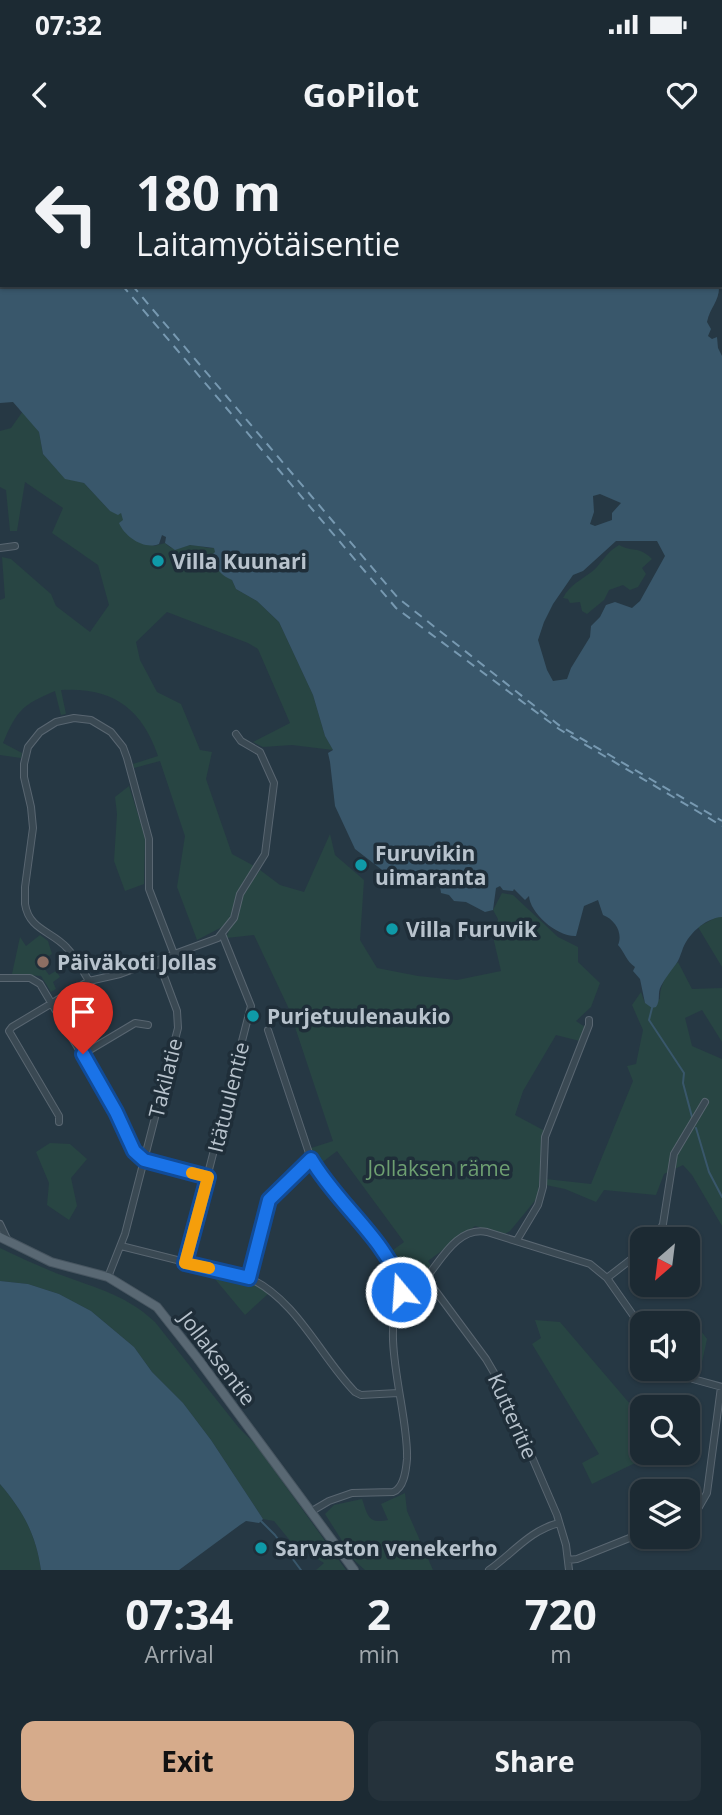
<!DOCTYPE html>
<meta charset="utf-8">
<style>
:root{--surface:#1c2a33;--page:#25323b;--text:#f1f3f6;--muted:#a0a7ac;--line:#3a464e;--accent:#d6ab8b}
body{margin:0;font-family:"Open Sans",sans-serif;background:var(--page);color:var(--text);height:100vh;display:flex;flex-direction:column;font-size:26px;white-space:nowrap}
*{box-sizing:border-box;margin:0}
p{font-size:23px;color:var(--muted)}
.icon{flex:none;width:38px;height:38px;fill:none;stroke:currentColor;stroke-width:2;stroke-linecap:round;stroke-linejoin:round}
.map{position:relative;height:1430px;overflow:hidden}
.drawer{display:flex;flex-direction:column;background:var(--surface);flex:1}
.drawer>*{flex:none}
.banner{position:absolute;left:0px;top:0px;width:723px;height:147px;box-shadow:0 2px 5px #0004,0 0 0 2px var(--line);background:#1c2a33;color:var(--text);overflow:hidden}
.needle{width:46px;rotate:208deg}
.fabs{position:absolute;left:630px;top:1087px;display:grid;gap:14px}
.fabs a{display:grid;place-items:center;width:70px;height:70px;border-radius:14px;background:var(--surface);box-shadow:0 2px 5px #0004,0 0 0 2px var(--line);font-size:35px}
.pin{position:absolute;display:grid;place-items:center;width:60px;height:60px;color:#fff;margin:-72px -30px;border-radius:50% 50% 50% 0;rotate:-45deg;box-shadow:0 0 7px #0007}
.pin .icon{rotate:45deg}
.me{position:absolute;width:77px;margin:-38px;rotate:342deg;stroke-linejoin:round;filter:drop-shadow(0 0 5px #0008)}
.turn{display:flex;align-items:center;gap:24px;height:147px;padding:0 21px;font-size:32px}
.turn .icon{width:91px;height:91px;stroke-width:2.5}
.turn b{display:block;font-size:49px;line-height:60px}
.eta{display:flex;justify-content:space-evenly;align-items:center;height:119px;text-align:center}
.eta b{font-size:42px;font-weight:700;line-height:49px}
.primary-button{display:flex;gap:14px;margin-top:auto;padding:14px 21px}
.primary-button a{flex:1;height:80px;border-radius:14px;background:var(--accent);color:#111;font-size:28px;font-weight:700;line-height:80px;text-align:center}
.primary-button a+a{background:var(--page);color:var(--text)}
.status{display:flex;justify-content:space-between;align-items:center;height:49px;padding:0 35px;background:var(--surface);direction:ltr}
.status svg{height:19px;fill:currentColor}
header{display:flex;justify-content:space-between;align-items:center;height:91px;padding:0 21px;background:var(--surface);font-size:32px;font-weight:700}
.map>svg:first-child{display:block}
</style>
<div class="status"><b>07:32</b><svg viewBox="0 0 49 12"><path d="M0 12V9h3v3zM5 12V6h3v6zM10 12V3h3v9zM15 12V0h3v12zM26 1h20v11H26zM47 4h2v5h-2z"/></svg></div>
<header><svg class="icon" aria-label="back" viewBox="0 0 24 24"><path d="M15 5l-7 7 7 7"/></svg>GoPilot<svg class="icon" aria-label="heart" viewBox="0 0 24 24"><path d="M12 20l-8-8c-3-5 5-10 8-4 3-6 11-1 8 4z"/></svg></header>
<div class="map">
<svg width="722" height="1430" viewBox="0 0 722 1430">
<rect width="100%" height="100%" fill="#263844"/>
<path fill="#284543" d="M 23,271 L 39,292 L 43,314 L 65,338 L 84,343 L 110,371 L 121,373 L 124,380 L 154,406 L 165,403 C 174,413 181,406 191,405 C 199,405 207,409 215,408 L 215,418 L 232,440 L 236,449 L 257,461 L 279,482 L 313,555 L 325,596 L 332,608 L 333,610 L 292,605 L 263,607 L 253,602 L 290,583 L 258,509 L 248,503 L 167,472 L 136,502 L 140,520 L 157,552 L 181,564 L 200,610 L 212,612 L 206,639 L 232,714 L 256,727 L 232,777 L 222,787 L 197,800 L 177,747 L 185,696 L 160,621 L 134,628 L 133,624 L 158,616 C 142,568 112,547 61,550 L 66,574 L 61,575 L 55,551 C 22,565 17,570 3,603 L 22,613 L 21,618 L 0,615 L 0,460 L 5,458 L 2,417 L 11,419 L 51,454 L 56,466 L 90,492 L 109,465 L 98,425 L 52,393 L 63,368 L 25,342 L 17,391 L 10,391 L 6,350 L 0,347 L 0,291 L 11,288 Z
M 619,405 C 633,413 638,405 652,419 L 642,428 L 646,434 L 638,447 L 630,450 L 623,445 L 609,450 L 604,460 L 587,474 L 582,471 L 580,462 L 570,463 L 568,459 L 563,458 C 569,445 583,439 594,430 C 603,421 607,412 619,405 Z
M 129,646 L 145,697 L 144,744 L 125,751 L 114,721 L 117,674 L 115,657 Z
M 330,694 L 335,715 L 364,740 L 360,800 L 377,828 L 418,836 L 457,840 L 501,831 L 494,801 L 498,779 L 493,770 L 502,753 L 513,755 L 558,797 L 578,807 L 578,822 L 600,843 L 591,867 L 576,881 L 585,887 L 580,901 L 556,895 L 523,951 L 515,975 L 545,991 L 542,1003 L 538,1057 L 510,1091 L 505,1094 L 475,1086 L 428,1121 L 431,1126 L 424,1135 L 408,1144 L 404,1142 L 389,1113 L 404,1102 L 337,1011 L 316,1027 L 308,1009 L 333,1001 L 289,869 L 254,795 L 226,798 L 242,756 L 260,730 L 280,745 L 304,752 Z
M 717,777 L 722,777 L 722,827 L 698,787 Z
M 40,795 L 48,801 L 52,814 L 47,817 L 51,824 L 47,826 L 44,821 L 41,824 L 49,835 L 56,831 L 60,837 L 53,842 L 56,849 L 51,852 L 41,836 L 12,834 L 20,797 L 26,806 Z
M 678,822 L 692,849 L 722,848 L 722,902 L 702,870 L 685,878 L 692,906 L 722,919 L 722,1086 L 692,1035 L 683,1025 L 664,1034 L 656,1055 L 604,1050 L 596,1062 L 565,1049 L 546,1045 L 546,1039 L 591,1044 L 633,941 L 627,926 L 636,924 L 643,890 L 632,865 L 641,852 L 645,863 L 660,859 C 659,846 668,830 678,822 Z
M 50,1003 L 70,1004 L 87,1019 L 71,1038 L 77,1066 L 69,1080 L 47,1065 L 49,1043 L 36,1012 Z
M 0,1108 C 17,1116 34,1124 51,1131 C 90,1147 123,1152 155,1182 L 239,1288 L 256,1305 L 346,1430 L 316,1430 L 324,1423 L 292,1403 L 274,1381 L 263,1379 L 211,1300 L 183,1263 L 152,1232 L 134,1207 L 91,1171 L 59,1154 L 28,1144 L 0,1141 Z
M 210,1133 C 231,1137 251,1141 269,1153 L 245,1175 Z
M 535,1180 L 560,1182 L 642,1278 L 642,1312 L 658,1313 L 655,1323 L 633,1324 L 592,1344 L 582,1323 L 599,1314 L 532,1204 L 541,1198 Z
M 701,1191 L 707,1199 L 699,1236 L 686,1229 L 688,1228 L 688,1202 Z
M 0,1344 C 23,1371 36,1394 41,1430 L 0,1430 Z
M 405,1353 L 407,1371 L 433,1430 L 365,1430 L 355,1421 L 325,1374 L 334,1365 L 362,1359 C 368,1376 368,1384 388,1380 L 381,1364 Z"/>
<path fill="#39576b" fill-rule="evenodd" d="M 0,0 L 448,0 L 2,2 L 2,145 L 719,145 C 720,161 710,167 707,182 L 711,189 L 708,196 L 712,199 L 717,197 L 718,208 L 722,216 L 722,777 C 705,778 687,795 682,811 C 680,816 679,820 676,824 C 671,831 665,838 661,846 C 657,853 661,860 656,867 L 652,868 L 645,863 L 640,839 L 633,831 L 635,827 C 626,821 624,811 618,805 C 623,794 616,780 603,775 L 598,760 L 584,766 L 576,796 C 557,797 530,773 529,756 L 525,760 L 514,749 L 513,751 L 503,750 L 500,746 L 496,748 L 493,770 L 485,772 L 466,762 L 454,761 L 449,755 L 441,753 L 440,746 L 436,745 L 434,739 L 411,742 L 395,740 L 355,709 L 335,666 L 330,622 L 328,613 L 333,610 L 325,596 L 313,555 L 279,482 L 257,461 L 236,449 L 232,440 C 222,436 215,429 215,418 L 212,415 L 215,412 L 214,408 L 190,405 L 175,410 L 165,403 L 166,397 L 162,395 L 159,404 C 144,410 125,397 119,383 L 123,380 L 121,373 L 118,375 L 110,371 L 84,343 L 65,339 L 43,314 L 39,292 L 13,262 L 0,263 ZM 600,354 L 621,363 L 612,373 L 612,380 L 595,386 L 590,384 L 594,372 L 593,356 ZM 616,401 L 657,401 L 665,416 L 640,461 L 632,468 L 615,462 L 606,465 L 600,477 L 591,486 L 590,497 L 571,528 L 567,539 L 553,541 L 547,530 L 538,500 L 544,482 L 553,464 L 573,435 L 583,431 Z
M 0,1141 L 28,1144 L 59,1154 L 91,1171 L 134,1207 L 152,1232 L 183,1263 L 211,1300 L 263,1379 L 259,1383 L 246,1381 L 240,1385 L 179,1430 L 41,1430 C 36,1394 23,1371 0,1344 Z"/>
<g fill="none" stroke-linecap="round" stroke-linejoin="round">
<path stroke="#39576b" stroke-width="2" d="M 652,868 L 649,880 L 684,933 L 683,943 L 692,977
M 696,988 L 709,1032 L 722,1057
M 261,1381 L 275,1395 L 301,1430"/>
<path stroke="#7799b1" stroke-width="2" stroke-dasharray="9 7" stroke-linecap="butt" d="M 6,0 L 8,2
M 0,5 L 2,6
M 122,145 L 396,468 L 559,589 L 722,686
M 132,145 L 398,458 L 560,586 L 722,681"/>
<defs>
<path id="minor" d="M 0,408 L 15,406
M 0,838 L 30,838 L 40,844 L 116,972 L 134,1011 L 144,1020 L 208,1037
M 89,841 C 82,830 76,817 67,808 C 52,791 29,790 25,764 L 25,747 L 33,688 L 31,667 L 24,637 L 24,624 L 28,607 L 40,592 L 56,582 L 74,578 L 91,580 L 111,592 L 123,607 L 127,618 L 149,699 L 149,749 L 174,814
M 268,890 L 311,1019 L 354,1077 L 387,1115 L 396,1128 L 403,1149
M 83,914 L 135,883 L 148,885
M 59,982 L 59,976 L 9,891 L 12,887 L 89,841 L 120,834 L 218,798 L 234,778 L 240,754 L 265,714 L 274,643 L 260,612 L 241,601 L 236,594
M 0,1084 L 8,1101
M 656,1099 L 663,1084 L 674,1014 L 705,962
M 517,1100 L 538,1065 L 543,1047 L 545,997 L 589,885 L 589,880
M 121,1106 L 249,1138 C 297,1160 320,1216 355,1252 L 361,1255 L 398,1253
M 185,1123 L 251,866 L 222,794
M 108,1137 L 125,1094 L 178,888 L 177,871 L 158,820
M 249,1138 L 269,1060 L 311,1019
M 426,1138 L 486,1219 L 500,1243 L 557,1375 L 566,1405 L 569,1430
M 426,1138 C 441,1120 458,1086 487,1092 L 590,1124 L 607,1138 L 642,1188
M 607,1138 L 642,1111
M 677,1228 L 693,1239 L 722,1247
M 312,1371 L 329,1361 L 352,1353 L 393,1352 C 404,1348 406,1331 407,1319 C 409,1273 379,1195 401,1152 L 426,1138
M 688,1374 L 699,1367 L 707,1353 L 721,1247
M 568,1420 L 577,1419 L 642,1393
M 489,1430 C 512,1414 530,1390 559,1383"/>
<path id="major" d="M 0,1097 L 51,1122 L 108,1137 L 157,1167 L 198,1219 L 354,1430"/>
</defs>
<use href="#minor" stroke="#596671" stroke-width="8"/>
<use href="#major" stroke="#475560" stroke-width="10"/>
<use href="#minor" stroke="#3a4953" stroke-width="6"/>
<use href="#major" stroke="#596873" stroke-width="8"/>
</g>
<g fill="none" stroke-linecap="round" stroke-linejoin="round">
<defs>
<path id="route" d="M 83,914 L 116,972 L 134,1011 L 144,1020 L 208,1037 L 185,1123 L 249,1138 L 269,1060 L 311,1019 C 338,1065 385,1098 403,1149 L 401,1152"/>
</defs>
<use href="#route" stroke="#114b97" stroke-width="18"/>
<use href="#route" stroke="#1a73e8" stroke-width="12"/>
<path stroke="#f59e0b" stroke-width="12" d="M 192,1033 L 208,1037 L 185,1123 L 209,1128"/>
</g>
<g fill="#0f9aa8" stroke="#1f2e39" stroke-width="2.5">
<circle cx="158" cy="421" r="7"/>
<circle cx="361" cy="725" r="7"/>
<circle cx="392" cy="789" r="7"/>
<circle cx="253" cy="876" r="7"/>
<circle cx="261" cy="1408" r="7"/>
</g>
<circle fill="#8d6e63" stroke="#1f2e39" stroke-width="2.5" cx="43" cy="822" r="7"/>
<g text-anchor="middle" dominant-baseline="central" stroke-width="7" stroke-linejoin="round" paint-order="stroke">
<g font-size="21" font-weight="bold" fill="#b8c3cd" stroke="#1f2e39" text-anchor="start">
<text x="172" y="421">Villa Kuunari</text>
<text x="375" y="713">Furuvikin<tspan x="375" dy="24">uimaranta</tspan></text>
<text x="406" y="789">Villa Furuvik</text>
<text x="57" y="822">Päiväkoti Jollas</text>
<text x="267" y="876">Purjetuulenaukio</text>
<text x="275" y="1408">Sarvaston venekerho</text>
</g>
<g font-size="21" fill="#b8c3cd" stroke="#1f2e39">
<text transform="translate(165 938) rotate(-76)">Takilatie</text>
<text transform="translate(228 957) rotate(-76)">Itätuulentie</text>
<text transform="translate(218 1218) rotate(53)">Jollaksentie</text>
<text transform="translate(513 1276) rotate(66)">Kutteritie</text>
</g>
<g font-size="21" fill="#6e9f71" stroke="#1f2e39">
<text x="439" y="1028">Jollaksen räme</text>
</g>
</g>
</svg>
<div class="fabs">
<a><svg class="needle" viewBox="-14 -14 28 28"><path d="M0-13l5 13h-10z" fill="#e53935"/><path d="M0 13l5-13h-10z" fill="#a0a7ac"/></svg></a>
<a><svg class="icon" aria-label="sound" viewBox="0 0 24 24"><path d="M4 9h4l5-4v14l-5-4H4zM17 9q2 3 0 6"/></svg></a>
<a><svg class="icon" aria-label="search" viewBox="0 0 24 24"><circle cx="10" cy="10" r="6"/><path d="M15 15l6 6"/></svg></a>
<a><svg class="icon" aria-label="layers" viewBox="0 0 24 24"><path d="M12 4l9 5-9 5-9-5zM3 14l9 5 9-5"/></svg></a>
</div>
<div class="pin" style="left:83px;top:914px;background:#d93025"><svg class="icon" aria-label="arrive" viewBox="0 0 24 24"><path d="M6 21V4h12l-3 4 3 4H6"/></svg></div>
<svg class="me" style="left:401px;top:1152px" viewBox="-20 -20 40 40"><circle r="17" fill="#1a73e8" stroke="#fff" stroke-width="3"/><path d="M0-11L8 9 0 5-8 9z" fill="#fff"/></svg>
<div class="banner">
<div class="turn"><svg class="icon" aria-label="left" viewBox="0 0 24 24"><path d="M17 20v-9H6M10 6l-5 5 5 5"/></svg><div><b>180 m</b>Laitamyötäisentie</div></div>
</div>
</div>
<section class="drawer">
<div class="eta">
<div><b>07:34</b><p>Arrival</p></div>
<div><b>2</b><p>min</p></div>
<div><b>720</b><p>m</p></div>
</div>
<div class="primary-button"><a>Exit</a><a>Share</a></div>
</section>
